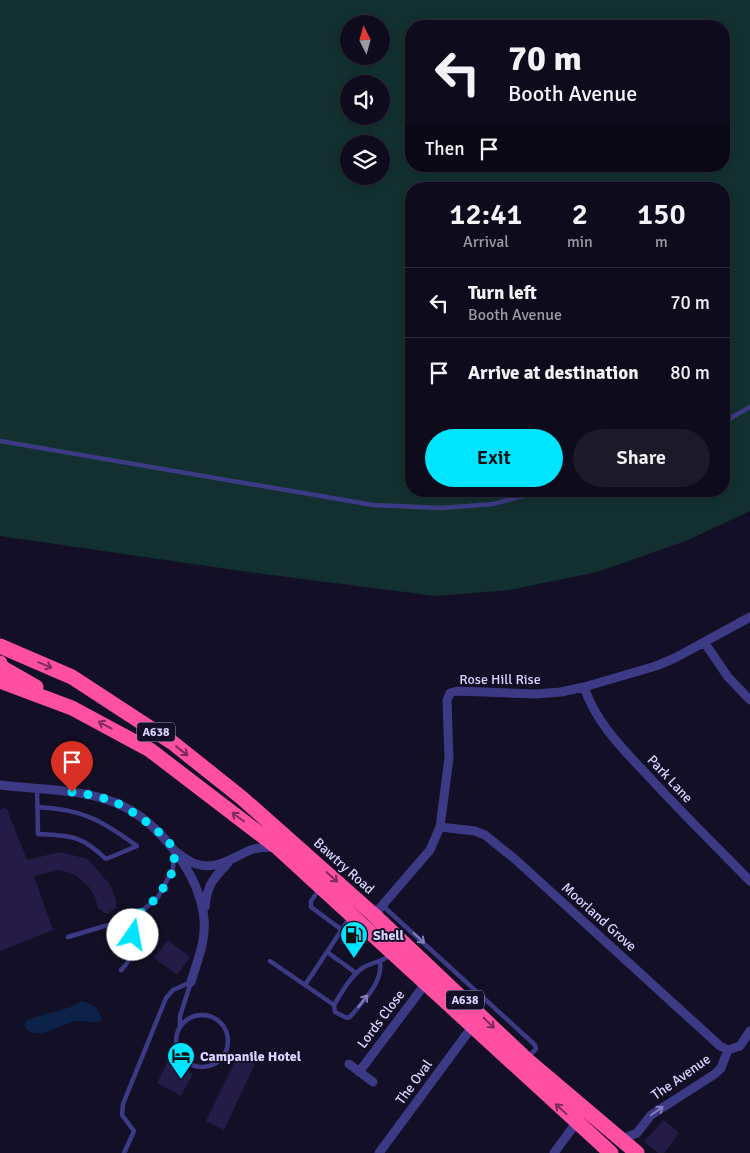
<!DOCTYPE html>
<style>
:root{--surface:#0e0b1c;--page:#1c1929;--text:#f1f3f6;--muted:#9b9ba3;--line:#2e2b3b;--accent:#00e5ff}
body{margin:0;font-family:Signika,sans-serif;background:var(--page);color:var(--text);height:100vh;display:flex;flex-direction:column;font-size:19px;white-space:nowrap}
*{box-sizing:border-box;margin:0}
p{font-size:16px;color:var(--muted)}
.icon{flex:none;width:28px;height:28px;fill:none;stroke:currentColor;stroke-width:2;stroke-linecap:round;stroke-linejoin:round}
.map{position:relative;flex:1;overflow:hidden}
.panel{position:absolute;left:405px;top:182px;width:325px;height:315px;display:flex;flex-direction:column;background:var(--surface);border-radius:20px;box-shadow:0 2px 8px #0003,0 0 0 1px var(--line)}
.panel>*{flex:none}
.top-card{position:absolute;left:405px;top:20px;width:325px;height:152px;border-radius:20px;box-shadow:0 2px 8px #0003,0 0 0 1px var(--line);background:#0e0b1c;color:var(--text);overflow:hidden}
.needle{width:32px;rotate:354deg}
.tools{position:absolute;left:340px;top:15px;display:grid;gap:10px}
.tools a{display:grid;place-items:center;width:50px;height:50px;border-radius:50%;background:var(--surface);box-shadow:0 2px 8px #0003,0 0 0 1px var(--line);font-size:25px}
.pin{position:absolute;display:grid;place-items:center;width:42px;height:42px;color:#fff;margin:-51px -21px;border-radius:50% 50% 50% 0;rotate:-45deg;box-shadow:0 0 5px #0007}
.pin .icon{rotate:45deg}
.me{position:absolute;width:55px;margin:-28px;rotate:12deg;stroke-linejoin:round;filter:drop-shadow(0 0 4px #0008)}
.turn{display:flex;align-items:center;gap:18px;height:105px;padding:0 20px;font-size:22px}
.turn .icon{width:65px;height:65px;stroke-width:2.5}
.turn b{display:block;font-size:35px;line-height:42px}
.then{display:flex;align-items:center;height:48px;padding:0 20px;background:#0003;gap:10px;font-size:19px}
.eta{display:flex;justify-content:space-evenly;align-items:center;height:85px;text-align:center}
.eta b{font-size:30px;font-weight:600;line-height:35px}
.action{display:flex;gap:10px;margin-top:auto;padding:10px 20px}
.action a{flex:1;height:58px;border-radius:30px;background:var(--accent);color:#111;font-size:20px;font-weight:600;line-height:58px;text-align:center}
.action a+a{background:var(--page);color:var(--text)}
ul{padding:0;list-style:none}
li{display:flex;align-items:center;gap:15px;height:70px;padding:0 20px;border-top:1px solid var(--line)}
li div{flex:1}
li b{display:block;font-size:19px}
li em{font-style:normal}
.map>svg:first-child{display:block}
</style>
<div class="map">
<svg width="750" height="1153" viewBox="0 0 750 1153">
<rect width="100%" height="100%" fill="#130f26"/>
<path fill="#12302f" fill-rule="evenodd" d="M 0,0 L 750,0 L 750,511 L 686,541 L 597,572 L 509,590 L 436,596 L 241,571 L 0,536 ZM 349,24 L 381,24 L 381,56 L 349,56 ZM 411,26 L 724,26 L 724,166 L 411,166 ZM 349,84 L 381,84 L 381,116 L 349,116 ZM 349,144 L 381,144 L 381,176 L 349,176 ZM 411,189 L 724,189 L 724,491 L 411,491 Z"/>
<path fill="#0c2248" d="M 82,1001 C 95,1005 99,1008 102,1021 C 94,1023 87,1021 78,1021 C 60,1022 38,1045 24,1026 L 26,1020 L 71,1007 Z"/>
<path fill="#241b47" d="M 6,807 L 27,860 L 60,852 L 88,859 L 110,885 L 116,900 L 116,908 L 107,914 L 103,912 L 98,908 L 95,897 L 89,887 L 75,875 L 59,870 L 34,876 L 53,930 L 0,951 L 0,810 Z
M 168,940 L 190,957 L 177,975 L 154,958 Z
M 238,1055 L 255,1064 L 224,1130 L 206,1121 Z
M 168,1061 L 193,1074 L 181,1096 L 157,1083 Z
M 664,1120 L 679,1133 L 664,1153 L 658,1153 L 644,1141 Z"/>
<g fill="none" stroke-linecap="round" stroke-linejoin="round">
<path stroke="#3d3a85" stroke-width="4.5" d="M 724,422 L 750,407
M 0,441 L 373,505 L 442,508 L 493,504 L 542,491
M 37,788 L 38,834 C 71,836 81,835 106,859 L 137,846 C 101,820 82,809 37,807
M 319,890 L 311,901 L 311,907 L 342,930
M 383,906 L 535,1045 L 536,1049 L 528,1057
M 350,917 L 327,952 L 356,973
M 68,937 L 135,917 L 158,897 L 173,869 L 174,851
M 270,961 L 334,1005 L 335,1012 L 347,1018 L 350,1017 C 363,1001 383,983 380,962
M 121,970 C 137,956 133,938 129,919
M 305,985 L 327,952
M 334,1005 C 342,992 351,975 364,967 C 373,962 382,962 390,955
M176 1041a26 26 0 1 1 52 0a26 26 0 1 1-52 0Z
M 180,1026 L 180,1016 L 191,982
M 124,1153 L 134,1131 L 122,1115 L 123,1104 L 166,998 L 173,990 L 191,982"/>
<path stroke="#3d3a85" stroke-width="9" d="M 704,642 L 728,677 L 750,700
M 584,687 C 597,725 624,750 651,779 C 683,814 717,847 750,881
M 0,785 C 39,790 79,788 116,803 C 158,820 200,874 204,919 C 206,942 197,961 191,982
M 440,827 L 475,831 L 485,835 L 516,860 L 720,1046 L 728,1050
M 176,852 C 182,856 189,862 196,864 C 217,870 230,859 248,851 C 256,847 266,847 275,847
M 205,907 C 207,885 213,879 228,863
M 374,915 L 430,850 L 440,827 L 449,758 L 447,700 L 450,693 L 457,691 L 535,694 L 561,692 L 584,687 L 656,666 L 675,658 L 750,617
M 728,1050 L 740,1046 L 750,1031
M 349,1064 L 373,1082
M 359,1072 L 426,983
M 620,1140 L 637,1133 L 651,1115 L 715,1074 L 721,1068 L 728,1050
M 379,1153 L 472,1027
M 554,1153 L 576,1123"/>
<path stroke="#ff4fa3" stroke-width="15" d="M 0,646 L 72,677 L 173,743 L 242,798 L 374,915 L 526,1059 L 637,1153
M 0,663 L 1,667 L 36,687
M 0,681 L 72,708 L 150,750 L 277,847 L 611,1153"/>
</g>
<defs><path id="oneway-shaft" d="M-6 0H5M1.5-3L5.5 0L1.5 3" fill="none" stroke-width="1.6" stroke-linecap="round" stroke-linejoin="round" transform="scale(1.25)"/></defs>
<g stroke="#7d2c5e">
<use href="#oneway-shaft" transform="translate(45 665) rotate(23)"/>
<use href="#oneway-shaft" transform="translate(105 725) rotate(-152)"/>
<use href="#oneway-shaft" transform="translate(182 751) rotate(38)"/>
<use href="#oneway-shaft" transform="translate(238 817) rotate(-143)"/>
<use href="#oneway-shaft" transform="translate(332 877) rotate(42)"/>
<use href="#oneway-shaft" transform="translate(489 1023) rotate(44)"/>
<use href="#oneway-shaft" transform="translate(561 1109) rotate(-137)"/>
</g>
<g stroke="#837fbc">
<use href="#oneway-shaft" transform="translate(419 938) rotate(43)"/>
<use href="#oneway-shaft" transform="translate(363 1001) rotate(-53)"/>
<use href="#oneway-shaft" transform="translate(657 1111) rotate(-35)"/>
</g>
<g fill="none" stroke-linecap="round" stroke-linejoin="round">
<path stroke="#00e5ff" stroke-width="9" stroke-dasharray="0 16.2" d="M 72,792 C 87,794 103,797 117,803 C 133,811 166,834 174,850 C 174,856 175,864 173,870 C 167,886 146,914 130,919 L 133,935"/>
</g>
<defs>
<symbol id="fuel-pin" viewBox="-11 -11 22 30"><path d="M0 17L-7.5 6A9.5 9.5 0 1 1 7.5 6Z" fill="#00e5ff" stroke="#130f26"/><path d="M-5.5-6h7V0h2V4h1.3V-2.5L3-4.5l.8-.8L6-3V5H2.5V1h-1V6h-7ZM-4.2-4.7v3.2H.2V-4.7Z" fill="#111"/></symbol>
<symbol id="hotel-pin" viewBox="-11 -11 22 30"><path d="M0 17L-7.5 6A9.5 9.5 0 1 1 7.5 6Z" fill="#00e5ff" stroke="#130f26"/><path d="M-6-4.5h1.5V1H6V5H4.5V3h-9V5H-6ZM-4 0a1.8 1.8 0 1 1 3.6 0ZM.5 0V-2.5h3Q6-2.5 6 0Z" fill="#111"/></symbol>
</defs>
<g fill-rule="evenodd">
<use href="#fuel-pin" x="338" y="919" width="32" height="43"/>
<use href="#hotel-pin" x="165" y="1040" width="32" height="43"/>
</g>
<g text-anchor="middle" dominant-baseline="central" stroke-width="4" stroke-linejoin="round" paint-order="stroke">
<g fill="#130f26" stroke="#9e99be" stroke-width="1">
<rect x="137" y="722.5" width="38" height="19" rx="4"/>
<rect x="446" y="990.5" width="38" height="19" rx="4"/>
</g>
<g font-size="12" font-weight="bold" fill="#d9d4ff">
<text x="156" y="732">A638</text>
<text x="465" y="1000">A638</text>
</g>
<g font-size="14" fill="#d9d4ff" stroke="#130f26">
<text x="500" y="679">Rose Hill Rise</text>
<text transform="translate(670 779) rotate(47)">Park Lane</text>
<text transform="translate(344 866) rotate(42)">Bawtry Road</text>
<text transform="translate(599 917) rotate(42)">Moorland Grove</text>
<text transform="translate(381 1019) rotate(-53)">Lords Close</text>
<text transform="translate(681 1077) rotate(-35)">The Avenue</text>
<text transform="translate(414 1082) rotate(-54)">The Oval</text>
</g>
<g font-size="14" font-weight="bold" fill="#d9d4ff" stroke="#130f26" text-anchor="start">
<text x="373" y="935">Shell</text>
<text x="200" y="1056">Campanile Hotel</text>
</g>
</g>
</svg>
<div class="tools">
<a><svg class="needle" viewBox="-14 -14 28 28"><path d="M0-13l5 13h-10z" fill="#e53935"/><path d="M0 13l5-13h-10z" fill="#9b9ba3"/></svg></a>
<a><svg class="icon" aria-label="sound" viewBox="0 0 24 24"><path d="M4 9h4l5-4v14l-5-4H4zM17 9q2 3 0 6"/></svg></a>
<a><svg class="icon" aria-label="layers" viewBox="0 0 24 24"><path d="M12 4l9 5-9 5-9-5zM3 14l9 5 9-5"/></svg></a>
</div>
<div class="pin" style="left:72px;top:792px;background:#d93025"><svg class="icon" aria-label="arrive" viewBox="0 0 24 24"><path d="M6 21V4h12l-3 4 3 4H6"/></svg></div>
<svg class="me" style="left:133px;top:935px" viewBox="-20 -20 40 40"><circle r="19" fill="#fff"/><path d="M0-13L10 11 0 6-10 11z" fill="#00e5ff"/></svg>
<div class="top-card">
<div class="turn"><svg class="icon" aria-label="left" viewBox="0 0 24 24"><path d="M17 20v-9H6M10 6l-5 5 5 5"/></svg><div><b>70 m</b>Booth Avenue</div></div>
<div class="then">Then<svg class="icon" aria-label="arrive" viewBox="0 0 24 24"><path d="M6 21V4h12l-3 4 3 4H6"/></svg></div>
</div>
<section class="panel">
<div class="eta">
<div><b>12:41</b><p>Arrival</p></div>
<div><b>2</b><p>min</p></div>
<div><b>150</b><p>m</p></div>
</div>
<ul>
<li><svg class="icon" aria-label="left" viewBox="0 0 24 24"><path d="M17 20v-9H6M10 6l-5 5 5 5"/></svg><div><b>Turn left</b><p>Booth Avenue</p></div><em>70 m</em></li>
<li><svg class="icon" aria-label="arrive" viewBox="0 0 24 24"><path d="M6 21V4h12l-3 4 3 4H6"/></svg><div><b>Arrive at destination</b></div><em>80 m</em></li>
</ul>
<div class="action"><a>Exit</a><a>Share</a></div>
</section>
</div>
